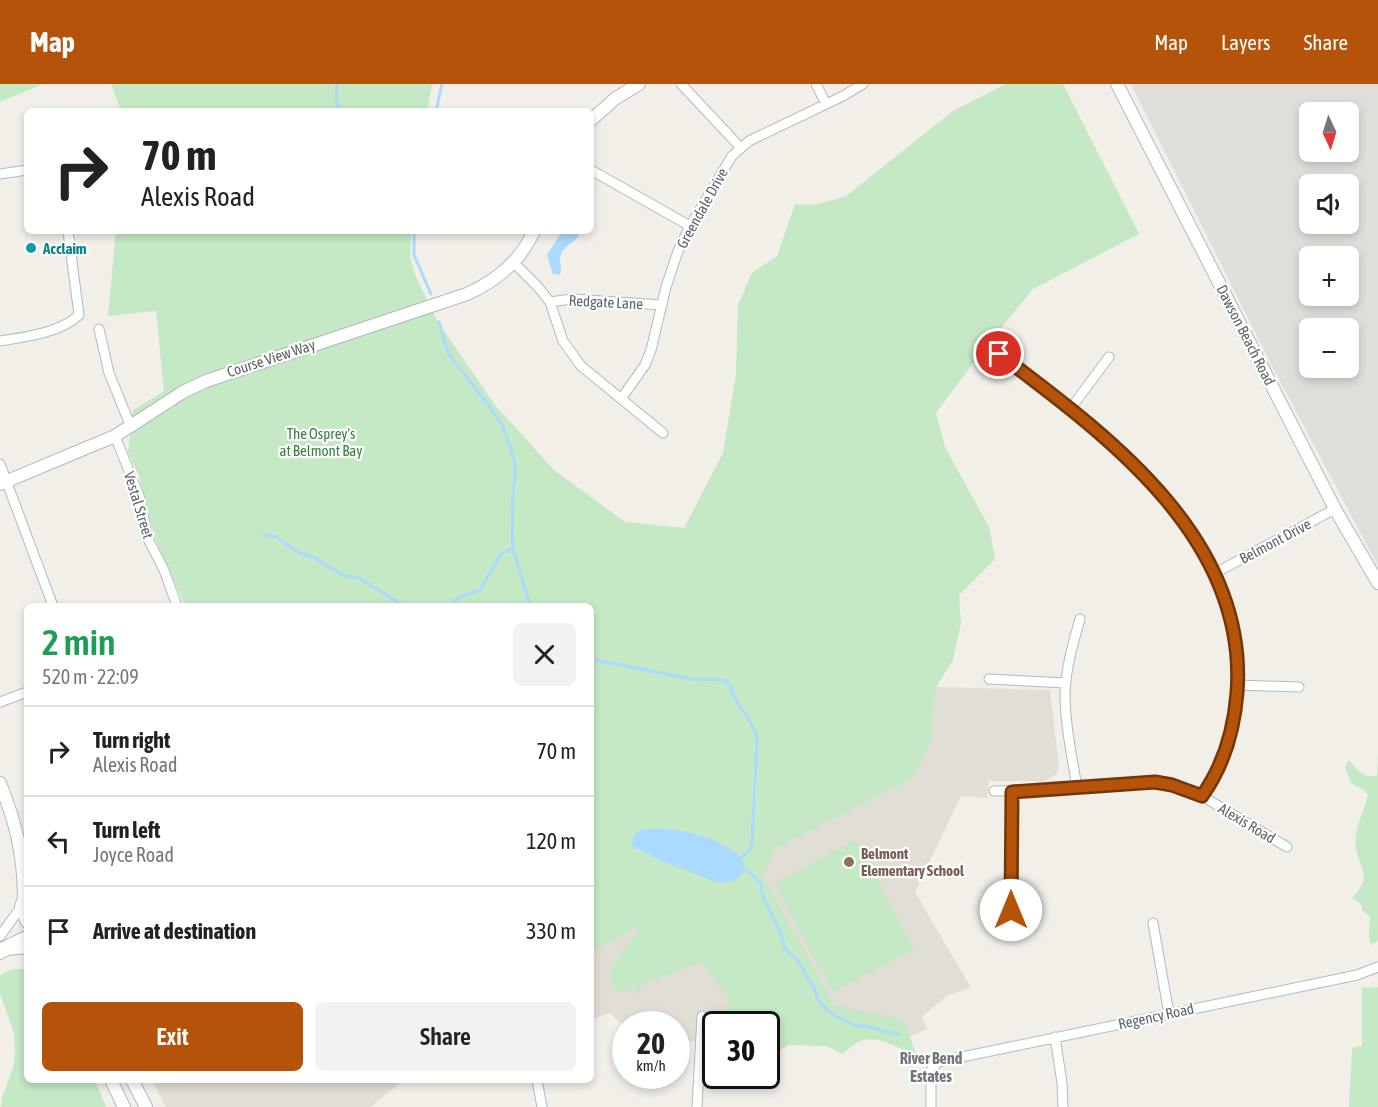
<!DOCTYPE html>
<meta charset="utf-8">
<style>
:root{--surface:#fff;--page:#f2f2f2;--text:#222;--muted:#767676;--line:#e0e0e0;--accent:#b45309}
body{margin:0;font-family:"Asap Condensed",sans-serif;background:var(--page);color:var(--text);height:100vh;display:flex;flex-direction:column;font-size:22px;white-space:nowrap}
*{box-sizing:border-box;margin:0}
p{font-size:20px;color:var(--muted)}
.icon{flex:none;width:33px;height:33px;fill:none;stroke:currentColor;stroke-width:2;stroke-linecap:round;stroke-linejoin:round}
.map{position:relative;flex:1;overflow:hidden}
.side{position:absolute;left:24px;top:519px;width:570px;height:480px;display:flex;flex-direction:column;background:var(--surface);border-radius:9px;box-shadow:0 3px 9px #0003}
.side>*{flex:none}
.guide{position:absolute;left:24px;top:24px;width:570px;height:126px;border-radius:9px;box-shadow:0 3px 9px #0003;background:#fff;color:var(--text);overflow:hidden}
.needle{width:39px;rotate:176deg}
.buttons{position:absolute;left:1299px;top:18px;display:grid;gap:12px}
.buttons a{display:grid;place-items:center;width:60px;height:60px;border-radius:9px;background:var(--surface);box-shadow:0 3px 9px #0003;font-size:30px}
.speed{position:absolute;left:612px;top:927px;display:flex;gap:12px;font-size:30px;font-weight:700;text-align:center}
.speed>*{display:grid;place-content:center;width:78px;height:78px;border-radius:50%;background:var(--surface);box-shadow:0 3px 9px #0003;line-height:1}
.speed small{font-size:15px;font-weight:400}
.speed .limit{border:3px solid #111;border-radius:9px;background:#fff;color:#111}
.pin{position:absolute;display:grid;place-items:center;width:51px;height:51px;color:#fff;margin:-26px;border:3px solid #fff;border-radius:50%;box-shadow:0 2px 6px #0007}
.me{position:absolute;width:66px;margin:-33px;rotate:0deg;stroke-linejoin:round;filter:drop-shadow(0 0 4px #0008)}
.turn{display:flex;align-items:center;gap:21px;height:126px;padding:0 18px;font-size:27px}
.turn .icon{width:78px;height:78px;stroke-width:2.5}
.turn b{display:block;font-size:42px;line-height:51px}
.round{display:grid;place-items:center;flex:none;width:63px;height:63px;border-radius:9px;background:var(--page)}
.summary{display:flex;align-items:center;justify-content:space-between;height:102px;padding:0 18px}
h1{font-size:36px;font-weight:600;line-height:45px;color:#1e9e55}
.button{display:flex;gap:12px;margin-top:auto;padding:12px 18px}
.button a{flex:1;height:69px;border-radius:9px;background:var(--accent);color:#fff;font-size:24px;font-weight:600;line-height:69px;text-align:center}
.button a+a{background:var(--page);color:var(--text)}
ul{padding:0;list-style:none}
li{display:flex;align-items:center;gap:18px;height:90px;padding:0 18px;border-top:2px solid var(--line)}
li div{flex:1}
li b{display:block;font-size:22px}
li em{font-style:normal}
header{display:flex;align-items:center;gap:36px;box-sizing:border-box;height:84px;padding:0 30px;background:var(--accent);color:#fff}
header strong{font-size:28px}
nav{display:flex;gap:33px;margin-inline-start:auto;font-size:21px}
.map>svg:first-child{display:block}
</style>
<header>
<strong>Map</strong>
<nav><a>Map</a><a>Layers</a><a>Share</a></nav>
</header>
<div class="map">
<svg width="1378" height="1023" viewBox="0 0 1378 1023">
<rect width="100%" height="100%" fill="#f1efe8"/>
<path fill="#e0deda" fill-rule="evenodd" d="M 1131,0 L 1378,0 L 1378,482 L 1271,280 ZM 1310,28 L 1348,28 L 1348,68 L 1310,68 ZM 1310,100 L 1348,100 L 1348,140 L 1310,140 ZM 1310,172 L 1348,172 L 1348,212 L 1310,212 ZM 1310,244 L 1348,244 L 1348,284 L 1310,284 Z"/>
<path fill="#e1ded6" d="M 936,603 L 1050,606 L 1059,683 L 1056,691 L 1044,697 L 989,697 L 987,714 L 961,712 L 915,808 L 971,904 L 948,911 L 922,933 L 927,945 L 907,954 L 823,942 L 769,972 L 767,971 L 766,940 L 716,940 L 715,959 L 677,956 L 676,940 L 625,942 L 609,929 L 591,936 L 591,747 L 753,812 L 776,764 L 910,696 L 931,654 Z
M 152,996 L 404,996 L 370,1023 L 166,1023 Z"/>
<path fill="#c5e8c5" d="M 0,0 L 43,0 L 0,18 Z
M 111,0 L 432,0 L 427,27 L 121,27 Z
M 1006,0 L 1063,0 L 1139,150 L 1033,205 L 983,266 L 936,329 L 945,363 L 989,443 L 995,475 L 959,511 L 961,539 L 953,576 L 936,603 L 931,654 L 924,671 L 910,696 L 776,764 L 763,792 L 834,921 L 899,935 L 906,943 L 916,969 C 886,963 871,941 843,970 L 826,962 L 788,961 L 767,971 L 766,940 L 718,940 C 722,930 731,926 729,914 L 701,878 L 650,897 L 643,902 L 637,910 L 635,905 L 619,908 L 612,902 L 610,889 L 613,882 L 642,840 L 591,868 L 591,522 L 185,522 L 154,452 L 139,392 L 128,368 L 133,326 L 164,307 L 156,227 L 108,232 L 116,147 L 411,147 L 410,172 L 415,191 L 438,238 L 495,321 L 554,386 L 625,438 L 684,444 L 723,369 L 736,290 L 738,221 L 752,189 L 777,172 L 795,120 L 812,121 L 845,113 L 953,27 Z
M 1378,671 L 1378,857 L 1371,861 L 1369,853 L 1370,833 L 1362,826 L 1361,820 L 1352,814 C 1378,787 1352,782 1356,751 C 1357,736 1366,725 1368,710 L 1362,705 L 1351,699 L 1345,683 L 1349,676 C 1357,685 1363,696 1377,691 Z
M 855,756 L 914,865 L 833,908 L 774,800 Z
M 13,885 L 27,885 L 27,996 L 95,996 L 106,1023 L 1,1023 L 2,1014 L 13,984 L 15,967 L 14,949 L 0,910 L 0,891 Z
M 1378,903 L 1378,1023 L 1349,1023 L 1352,964 L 1362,962 L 1362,904 Z"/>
<path fill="#aadaff" d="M 562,147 L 577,147 L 579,151 C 575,159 564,161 561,170 C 558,177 563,183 560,191 L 553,190 L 547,171 Z
M 647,745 C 675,743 715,751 737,770 C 756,788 734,801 716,798 L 659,776 L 632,762 L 632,756 L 637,748 Z"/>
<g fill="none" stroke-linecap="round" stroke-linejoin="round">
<path stroke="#aadaff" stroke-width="3" d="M 337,0 L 336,14 L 340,27
M 436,27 L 442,0
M 414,147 L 414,171 L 431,210
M 439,238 L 448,269 L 492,326 L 502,341 L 509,359 L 515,378 L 515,391 L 512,420 L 513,464 L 530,522
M 264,450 L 278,454 L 300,469 L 314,473 L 342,491 L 359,494 L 404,522
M 450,522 L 460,513 L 480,506 L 501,470 L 513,464
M 591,575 L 692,595 L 724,596 L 730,601 C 734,622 755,635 757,657 L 752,758 L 750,766 L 740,774
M 744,784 L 761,799 L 762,811 L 780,847 L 785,865 L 798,877 L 814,904 L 818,916 L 825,924 L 835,932 L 856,942 L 865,942 L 899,951"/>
<defs>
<path id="minor" d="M 681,0 L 741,64
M 816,0 L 826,20
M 591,86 L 690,142
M 0,90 L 27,86
M 513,178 L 538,203 L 550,218 L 563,257 L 581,282 L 663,349
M 550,218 L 572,215 L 662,221
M 99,245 L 109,289 L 131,343
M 0,257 C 25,253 60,249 79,231 L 68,147
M 999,270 C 1108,352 1249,455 1237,609 C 1234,646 1224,681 1202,712
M 621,315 L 645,281 L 651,266 L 666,203 L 678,167 L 690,142 L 732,72 L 749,57 L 843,12 L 863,0
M 1071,324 L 1109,273
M 115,352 L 139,412 L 148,455 L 164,486 L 177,522
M 0,380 L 53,522
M 1215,489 L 1335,425
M 989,595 L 1066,599
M 1237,601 L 1299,603
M 0,618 L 27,608
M 1077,703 C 1072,673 1065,640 1065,609 C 1066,584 1073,559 1080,535
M 994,707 L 1043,706 L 1137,699 L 1172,701 L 1202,712 L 1287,763
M 1011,826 L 1012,708
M 1153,839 L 1169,930
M 0,852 L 21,823
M 0,864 L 27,851
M 1055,953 L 1062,999 L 1063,1023
M 537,996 L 542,1023
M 697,1023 L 702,932
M 931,1023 L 931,986 L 938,978 L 1357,891 L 1378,883"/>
<path id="tertiary" d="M 1117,0 L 1335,425 L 1378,499
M 591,36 L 616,14 L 639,0
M 0,400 L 115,352 L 183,308 L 206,297 L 467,210 C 496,197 521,176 534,147
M 0,699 C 16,740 23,767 24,811
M 26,807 L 21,823 L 27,838
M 0,869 L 7,865 L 27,863
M 111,996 L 124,1023
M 132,996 L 146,1023"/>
</defs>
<use href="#minor" stroke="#b5b8bc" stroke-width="11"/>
<use href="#tertiary" stroke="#b5b8bc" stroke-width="14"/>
<use href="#minor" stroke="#fff" stroke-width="9"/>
<use href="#tertiary" stroke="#fff" stroke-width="12"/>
</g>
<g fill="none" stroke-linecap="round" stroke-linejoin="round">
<defs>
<path id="route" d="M 999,270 C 1108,352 1249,455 1237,609 C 1234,647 1224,681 1202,712 L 1172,701 L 1155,698 L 1012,708 L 1011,826"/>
</defs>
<use href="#route" stroke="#753606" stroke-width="15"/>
<use href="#route" stroke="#b45309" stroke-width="10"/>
</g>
<circle fill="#0f9aa8" stroke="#fff" stroke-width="2" cx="31" cy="164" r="6"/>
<circle fill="#8d6e63" stroke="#fff" stroke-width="2" cx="849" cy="778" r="6"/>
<g text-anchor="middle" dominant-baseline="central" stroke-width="4.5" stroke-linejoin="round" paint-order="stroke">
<g font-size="15" fill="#5f6368" stroke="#fff">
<text transform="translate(702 124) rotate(-61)">Greendale Drive</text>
<text transform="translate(606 218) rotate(3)">Redgate Lane</text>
<text transform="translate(1246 251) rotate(63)">Dawson Beach Road</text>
<text transform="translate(271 274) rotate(-18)">Course View Way</text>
<text transform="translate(139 421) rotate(73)">Vestal Street</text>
<text transform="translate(1275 457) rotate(-28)">Belmont Drive</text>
<text transform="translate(1247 739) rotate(31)">Alexis Road</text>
<text transform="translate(1156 932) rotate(-12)">Regency Road</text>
</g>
<g font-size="15" font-weight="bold" fill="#0d838f" stroke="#fff" text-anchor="start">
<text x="43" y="164">Acclaim</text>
</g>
<g font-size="15" fill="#348238" stroke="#fff">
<text x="321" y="349">The Osprey's<tspan x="321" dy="17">at Belmont Bay</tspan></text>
</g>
<g font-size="15" font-weight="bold" fill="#785e54" stroke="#fff" text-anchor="start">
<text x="861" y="769">Belmont<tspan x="861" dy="17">Elementary School</tspan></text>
</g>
<g font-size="16" font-weight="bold" fill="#70757a" stroke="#fff">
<text x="931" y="974">River Bend<tspan x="931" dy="18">Estates</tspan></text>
</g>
</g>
</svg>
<div class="buttons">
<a><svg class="needle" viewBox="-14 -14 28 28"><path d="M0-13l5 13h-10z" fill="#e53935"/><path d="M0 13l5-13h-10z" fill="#767676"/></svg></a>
<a><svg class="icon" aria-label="sound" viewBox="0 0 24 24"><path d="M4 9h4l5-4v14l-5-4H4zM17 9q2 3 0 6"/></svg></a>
<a>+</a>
<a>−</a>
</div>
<div class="speed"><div>20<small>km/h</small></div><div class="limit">30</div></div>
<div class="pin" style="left:999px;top:270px;background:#d93025"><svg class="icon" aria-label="arrive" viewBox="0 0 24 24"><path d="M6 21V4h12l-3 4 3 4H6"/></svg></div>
<svg class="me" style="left:1011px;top:826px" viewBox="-20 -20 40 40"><circle r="19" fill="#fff"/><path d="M0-13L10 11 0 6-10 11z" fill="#b45309"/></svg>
<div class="guide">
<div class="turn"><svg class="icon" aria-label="right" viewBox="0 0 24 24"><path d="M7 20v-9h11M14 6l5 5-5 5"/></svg><div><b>70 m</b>Alexis Road</div></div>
</div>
<section class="side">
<div class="summary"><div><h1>2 min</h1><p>520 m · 22:09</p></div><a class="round"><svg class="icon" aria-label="close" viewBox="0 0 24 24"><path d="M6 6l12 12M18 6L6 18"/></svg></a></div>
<ul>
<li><svg class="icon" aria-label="right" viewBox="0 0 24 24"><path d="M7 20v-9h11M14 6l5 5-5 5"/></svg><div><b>Turn right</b><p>Alexis Road</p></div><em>70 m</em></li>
<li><svg class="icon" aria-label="left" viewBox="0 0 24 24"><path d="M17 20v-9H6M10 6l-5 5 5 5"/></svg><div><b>Turn left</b><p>Joyce Road</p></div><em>120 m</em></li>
<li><svg class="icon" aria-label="arrive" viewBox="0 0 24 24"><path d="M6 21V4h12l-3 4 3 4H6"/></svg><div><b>Arrive at destination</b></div><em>330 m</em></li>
</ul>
<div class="button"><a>Exit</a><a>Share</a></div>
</section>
</div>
